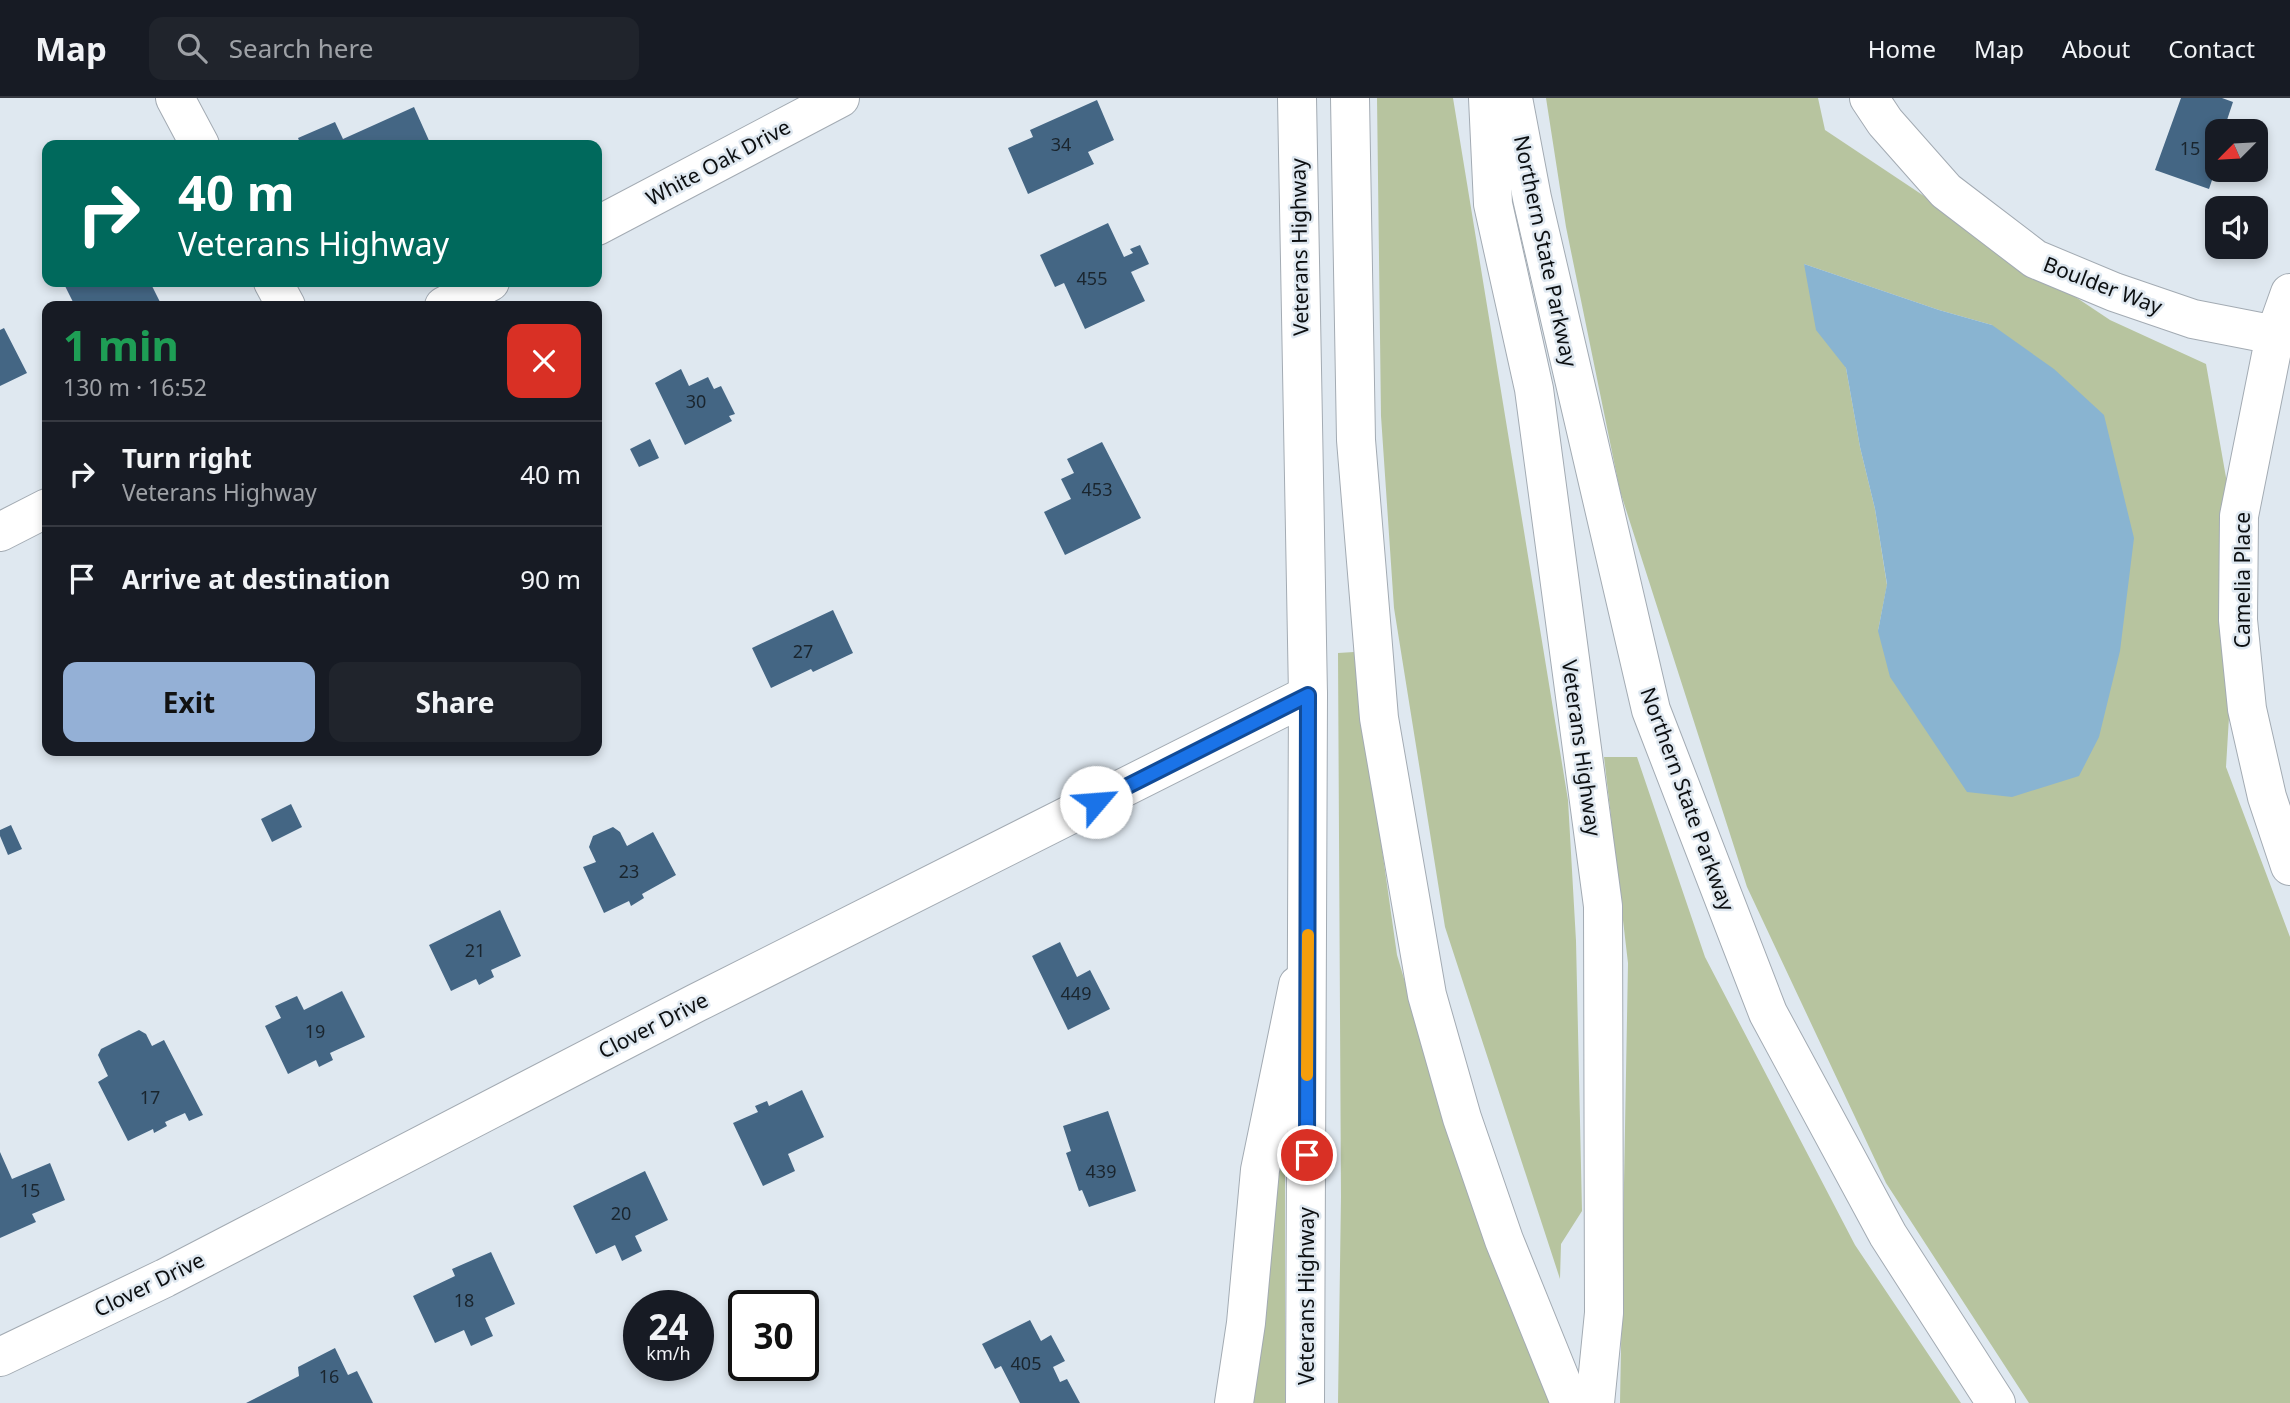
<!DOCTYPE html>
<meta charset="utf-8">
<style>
:root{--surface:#171b24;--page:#20242c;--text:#f1f3f6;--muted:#9ea1a6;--line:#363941;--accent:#94b0d6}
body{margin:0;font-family:"Noto Sans",sans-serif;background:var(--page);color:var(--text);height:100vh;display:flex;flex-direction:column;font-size:26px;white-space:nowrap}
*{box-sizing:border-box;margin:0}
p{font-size:23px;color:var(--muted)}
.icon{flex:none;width:38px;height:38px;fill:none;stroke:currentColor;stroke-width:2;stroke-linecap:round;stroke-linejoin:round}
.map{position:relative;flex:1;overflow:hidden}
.sheet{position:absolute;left:42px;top:203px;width:560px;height:455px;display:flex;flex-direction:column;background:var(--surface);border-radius:14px;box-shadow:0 4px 10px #0003}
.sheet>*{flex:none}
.hud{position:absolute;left:42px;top:42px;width:560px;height:147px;border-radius:14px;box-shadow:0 4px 10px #0003;background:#00695c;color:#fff;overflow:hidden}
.needle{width:46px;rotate:246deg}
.tools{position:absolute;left:2205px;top:21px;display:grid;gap:14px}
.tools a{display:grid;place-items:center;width:63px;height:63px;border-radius:14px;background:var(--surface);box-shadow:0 4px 10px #0003;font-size:35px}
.speed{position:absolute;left:623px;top:1192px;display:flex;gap:14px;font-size:35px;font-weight:700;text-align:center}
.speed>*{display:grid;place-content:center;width:91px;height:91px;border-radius:50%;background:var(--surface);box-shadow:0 4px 10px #0003;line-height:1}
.speed small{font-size:18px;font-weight:400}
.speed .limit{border:4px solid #111;border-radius:10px;background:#fff;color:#111}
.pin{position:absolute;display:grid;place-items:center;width:60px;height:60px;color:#fff;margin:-30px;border:4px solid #fff;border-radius:50%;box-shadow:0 2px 7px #0007}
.me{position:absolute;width:77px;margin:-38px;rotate:63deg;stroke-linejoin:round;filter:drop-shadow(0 0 5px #0008)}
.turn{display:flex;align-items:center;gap:24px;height:147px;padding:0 21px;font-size:32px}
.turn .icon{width:91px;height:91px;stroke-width:2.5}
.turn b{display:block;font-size:49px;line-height:60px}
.round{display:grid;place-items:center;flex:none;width:74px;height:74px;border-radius:14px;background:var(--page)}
.overview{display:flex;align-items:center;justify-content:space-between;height:119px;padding:0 21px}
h1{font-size:42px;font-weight:700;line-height:52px;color:#1e9e55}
.action{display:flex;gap:14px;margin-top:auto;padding:14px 21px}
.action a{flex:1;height:80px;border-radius:14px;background:var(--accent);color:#111;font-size:28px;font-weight:700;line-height:80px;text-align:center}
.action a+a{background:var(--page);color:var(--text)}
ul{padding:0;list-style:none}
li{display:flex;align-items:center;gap:21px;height:105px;padding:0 21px;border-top:2px solid var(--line)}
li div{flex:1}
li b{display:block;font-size:26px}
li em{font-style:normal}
header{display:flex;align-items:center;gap:42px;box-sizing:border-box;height:98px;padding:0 35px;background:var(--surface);border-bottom:2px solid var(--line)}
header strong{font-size:33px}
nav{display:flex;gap:38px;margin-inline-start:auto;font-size:24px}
.search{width:490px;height:63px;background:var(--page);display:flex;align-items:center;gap:18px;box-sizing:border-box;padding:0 24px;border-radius:14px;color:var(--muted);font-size:26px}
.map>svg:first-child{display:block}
</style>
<header>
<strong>Map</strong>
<div class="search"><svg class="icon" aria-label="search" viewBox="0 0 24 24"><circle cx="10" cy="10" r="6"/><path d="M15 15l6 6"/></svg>Search here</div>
<nav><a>Home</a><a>Map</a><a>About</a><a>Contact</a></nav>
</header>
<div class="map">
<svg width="2290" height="1305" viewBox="0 0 2290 1305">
<rect width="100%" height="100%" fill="#dfe8f0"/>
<path fill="#b7c49f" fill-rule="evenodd" d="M 1377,0 L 1453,0 L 1568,702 L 1576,843 L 1582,1113 L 1561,1146 L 1560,1181 L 1445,829 L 1394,510 L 1381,318 Z
M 1546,0 L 1818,0 L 1825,32 L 2110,222 L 2206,266 L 2239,453 L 2226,669 L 2290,839 L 2290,1305 L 2029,1305 L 1886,1085 L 1747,789 L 1620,393 L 1566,129 ZM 1804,166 L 1939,212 L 1992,227 L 1878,533 L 1887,487 L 1875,411 L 1860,349 L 1846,270 Z
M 1354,554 L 1397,857 L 1458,1063 L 1551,1305 L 1338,1305 L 1341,1099 L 1338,555 Z
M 1604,659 L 1637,659 L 1705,859 L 1855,1147 L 1961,1305 L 1620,1305 L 1628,865 Z
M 1276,1071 L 1285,1073 L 1285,1305 L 1247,1305 Z"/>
<path fill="#89b4d1" d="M 1804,166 L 1939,212 L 1992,227 L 2054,271 L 2104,317 L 2134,440 L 2120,553 L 2099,639 L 2079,678 L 2012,699 L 1967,694 L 1890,579 L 1878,533 L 1887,486 L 1875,411 L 1860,349 L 1846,270 L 1816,232 Z"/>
<path fill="#446684" d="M 2181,0 L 2222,0 L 2233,4 L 2227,22 L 2233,24 L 2229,33 L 2217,33 L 2217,67 L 2209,91 L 2155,72 Z
M 1097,2 L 1114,42 L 1088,54 L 1094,66 L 1028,96 L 1008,50 L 1033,39 L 1030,32 Z
M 414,9 L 431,47 L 301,47 L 298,40 L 335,24 L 343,41 Z
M 1108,125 L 1124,159 L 1133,155 L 1130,151 L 1140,147 L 1149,166 L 1131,174 L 1145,203 L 1085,231 L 1064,185 L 1055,189 L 1040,157 Z
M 63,184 L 150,184 L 162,208 L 75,208 Z
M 4,230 L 27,275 L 0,288 L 0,232 Z
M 681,271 L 689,288 L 708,279 L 714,291 L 721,288 L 735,316 L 729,318 L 732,323 L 685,347 L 655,285 Z
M 650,341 L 659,360 L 639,369 L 630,351 Z
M 1102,344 L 1141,420 L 1065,457 L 1044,414 L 1071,401 L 1061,381 L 1074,375 L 1067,361 Z
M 833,512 L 853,555 L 813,574 L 811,571 L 771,590 L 752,550 Z
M 291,706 L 302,729 L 272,744 L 261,721 Z
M 11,727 L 22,751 L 8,757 L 0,738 L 0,732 Z
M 613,729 L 620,734 L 627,748 L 653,734 L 676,777 L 642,796 L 644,800 L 631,808 L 629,803 L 604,815 L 583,769 L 596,764 L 589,749 L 593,738 Z
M 500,812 L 521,858 L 491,872 L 494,879 L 479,887 L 476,881 L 451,893 L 429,847 Z
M 1060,844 L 1077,879 L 1090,872 L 1110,911 L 1068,932 L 1032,858 Z
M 342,893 L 365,939 L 330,955 L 333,962 L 319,969 L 316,962 L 288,976 L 265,928 L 281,920 L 275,908 L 297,898 L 304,912 Z
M 139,932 L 146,936 L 152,948 L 164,942 L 203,1017 L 189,1023 L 185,1015 L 165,1024 L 167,1028 L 154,1035 L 153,1031 L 128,1043 L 98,984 L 108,978 L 98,957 L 101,951 Z
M 802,992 L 824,1039 L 788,1056 L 795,1073 L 763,1088 L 733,1025 L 758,1014 L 755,1008 L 767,1003 L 769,1008 Z
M 1108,1013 L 1136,1093 L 1089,1109 L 1082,1092 L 1079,1093 L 1066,1055 L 1071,1053 L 1063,1028 Z
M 0,1054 L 12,1081 L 50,1065 L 65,1102 L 32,1116 L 36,1124 L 0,1140 Z
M 645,1073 L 668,1122 L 635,1138 L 642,1153 L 622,1163 L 615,1147 L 596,1156 L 573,1108 Z
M 491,1154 L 515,1206 L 485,1220 L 493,1238 L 471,1248 L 464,1232 L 435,1245 L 413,1198 L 455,1178 L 452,1171 Z
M 1030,1222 L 1041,1243 L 1051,1237 L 1065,1263 L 1053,1269 L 1060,1284 L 1067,1281 L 1080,1305 L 1020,1305 L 1001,1268 L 995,1271 L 982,1246 Z
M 335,1250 L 348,1277 L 357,1273 L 373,1305 L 246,1305 L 299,1278 L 298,1269 Z"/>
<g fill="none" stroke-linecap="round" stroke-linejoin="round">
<defs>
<path id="minor" d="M 175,0 L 200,47
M 1869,0 L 1885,24 L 1946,93 L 2035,161 L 2114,194 L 2193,221 L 2275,237
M 597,128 L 840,0
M 273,184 L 286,208
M 2290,195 L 2275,237 L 2239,418 L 2238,522 L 2247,611 L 2267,699 L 2290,768
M 444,208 L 490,184
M 0,434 L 47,410
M 0,1259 L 165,1180 L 696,905 L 1308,597
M 1234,1305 L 1246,1225 L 1260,1072 L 1298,887"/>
<path id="major" d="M 1297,0 L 1308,597 L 1305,1305
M 1488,0 L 1493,106 L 1534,291 L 1603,808 L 1604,1215 L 1595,1305"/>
<path id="highway" d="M 1350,0 L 1356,342 L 1379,620 L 1427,897 L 1462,1020 L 1504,1142 L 1570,1305
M 1513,0 L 1532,100 L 1651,612 L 1768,915 L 1888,1137 L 1996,1305"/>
</defs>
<use href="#minor" stroke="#a3abb3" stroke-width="40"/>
<use href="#major" stroke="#a3abb3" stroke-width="40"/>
<use href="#highway" stroke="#a3abb3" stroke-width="40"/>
<use href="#minor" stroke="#fff" stroke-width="38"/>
<use href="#major" stroke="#fff" stroke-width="38"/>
<use href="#highway" stroke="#fff" stroke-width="38"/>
</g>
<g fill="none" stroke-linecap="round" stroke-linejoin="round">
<defs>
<path id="route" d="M 1096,704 L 1308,597 L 1307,1057"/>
</defs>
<use href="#route" stroke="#114b97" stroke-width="18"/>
<use href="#route" stroke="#1a73e8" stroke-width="12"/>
<path stroke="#f59e0b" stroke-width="12" d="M 1307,977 L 1308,837"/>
</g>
<g text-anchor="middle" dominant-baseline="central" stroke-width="5" stroke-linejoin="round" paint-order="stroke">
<g font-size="18" fill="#1a252e">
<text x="1061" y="46">34</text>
<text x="2190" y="50">15</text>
<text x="1092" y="180">455</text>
<text x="696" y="303">30</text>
<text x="1097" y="391">453</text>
<text x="803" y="553">27</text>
<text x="629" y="773">23</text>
<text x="475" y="852">21</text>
<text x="1076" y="895">449</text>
<text x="315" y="933">19</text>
<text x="150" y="999">17</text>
<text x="1101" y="1073">439</text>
<text x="30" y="1092">15</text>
<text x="621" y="1115">20</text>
<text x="464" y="1202">18</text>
<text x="1026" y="1265">405</text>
<text x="329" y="1278">16</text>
</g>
<g font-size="21" fill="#0c0f11" stroke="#dfe8f0">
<text transform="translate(718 64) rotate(-28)">White Oak Drive</text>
<text transform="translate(1299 149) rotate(-91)">Veterans Highway</text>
<text transform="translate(1546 153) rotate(78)">Northern State Parkway</text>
<text transform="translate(2103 187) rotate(21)">Boulder Way</text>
<text transform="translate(2242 482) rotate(-90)">Camelia Place</text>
<text transform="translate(1582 650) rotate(82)">Veterans Highway</text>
<text transform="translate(1688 701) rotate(70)">Northern State Parkway</text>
<text transform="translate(653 927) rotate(-27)">Clover Drive</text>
<text transform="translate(149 1186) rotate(-26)">Clover Drive</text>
<text transform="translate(1306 1198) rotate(-90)">Veterans Highway</text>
</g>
</g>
</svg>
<div class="tools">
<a><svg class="needle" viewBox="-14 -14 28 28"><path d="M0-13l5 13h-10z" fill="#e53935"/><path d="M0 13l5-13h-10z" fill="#9ea1a6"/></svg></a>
<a><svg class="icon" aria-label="sound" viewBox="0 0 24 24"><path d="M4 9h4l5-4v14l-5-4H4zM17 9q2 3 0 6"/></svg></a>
</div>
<div class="speed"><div>24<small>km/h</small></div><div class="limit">30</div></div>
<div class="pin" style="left:1307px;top:1057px;background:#d93025"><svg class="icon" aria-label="arrive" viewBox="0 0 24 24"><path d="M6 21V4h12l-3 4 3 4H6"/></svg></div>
<svg class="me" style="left:1096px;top:704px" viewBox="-20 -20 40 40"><circle r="19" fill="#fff"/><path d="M0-13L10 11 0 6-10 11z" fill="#1a73e8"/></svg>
<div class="hud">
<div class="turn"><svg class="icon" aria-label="right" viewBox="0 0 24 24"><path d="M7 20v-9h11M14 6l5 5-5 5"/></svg><div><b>40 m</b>Veterans Highway</div></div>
</div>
<section class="sheet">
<div class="overview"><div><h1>1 min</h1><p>130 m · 16:52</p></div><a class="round" style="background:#d93025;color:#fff"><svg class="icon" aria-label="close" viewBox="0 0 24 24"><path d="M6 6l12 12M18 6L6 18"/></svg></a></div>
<ul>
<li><svg class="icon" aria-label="right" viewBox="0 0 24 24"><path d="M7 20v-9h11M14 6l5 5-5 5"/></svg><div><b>Turn right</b><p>Veterans Highway</p></div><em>40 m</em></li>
<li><svg class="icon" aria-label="arrive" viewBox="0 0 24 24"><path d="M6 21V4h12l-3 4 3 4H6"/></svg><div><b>Arrive at destination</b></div><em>90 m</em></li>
</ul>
<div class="action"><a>Exit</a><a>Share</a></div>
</section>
</div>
